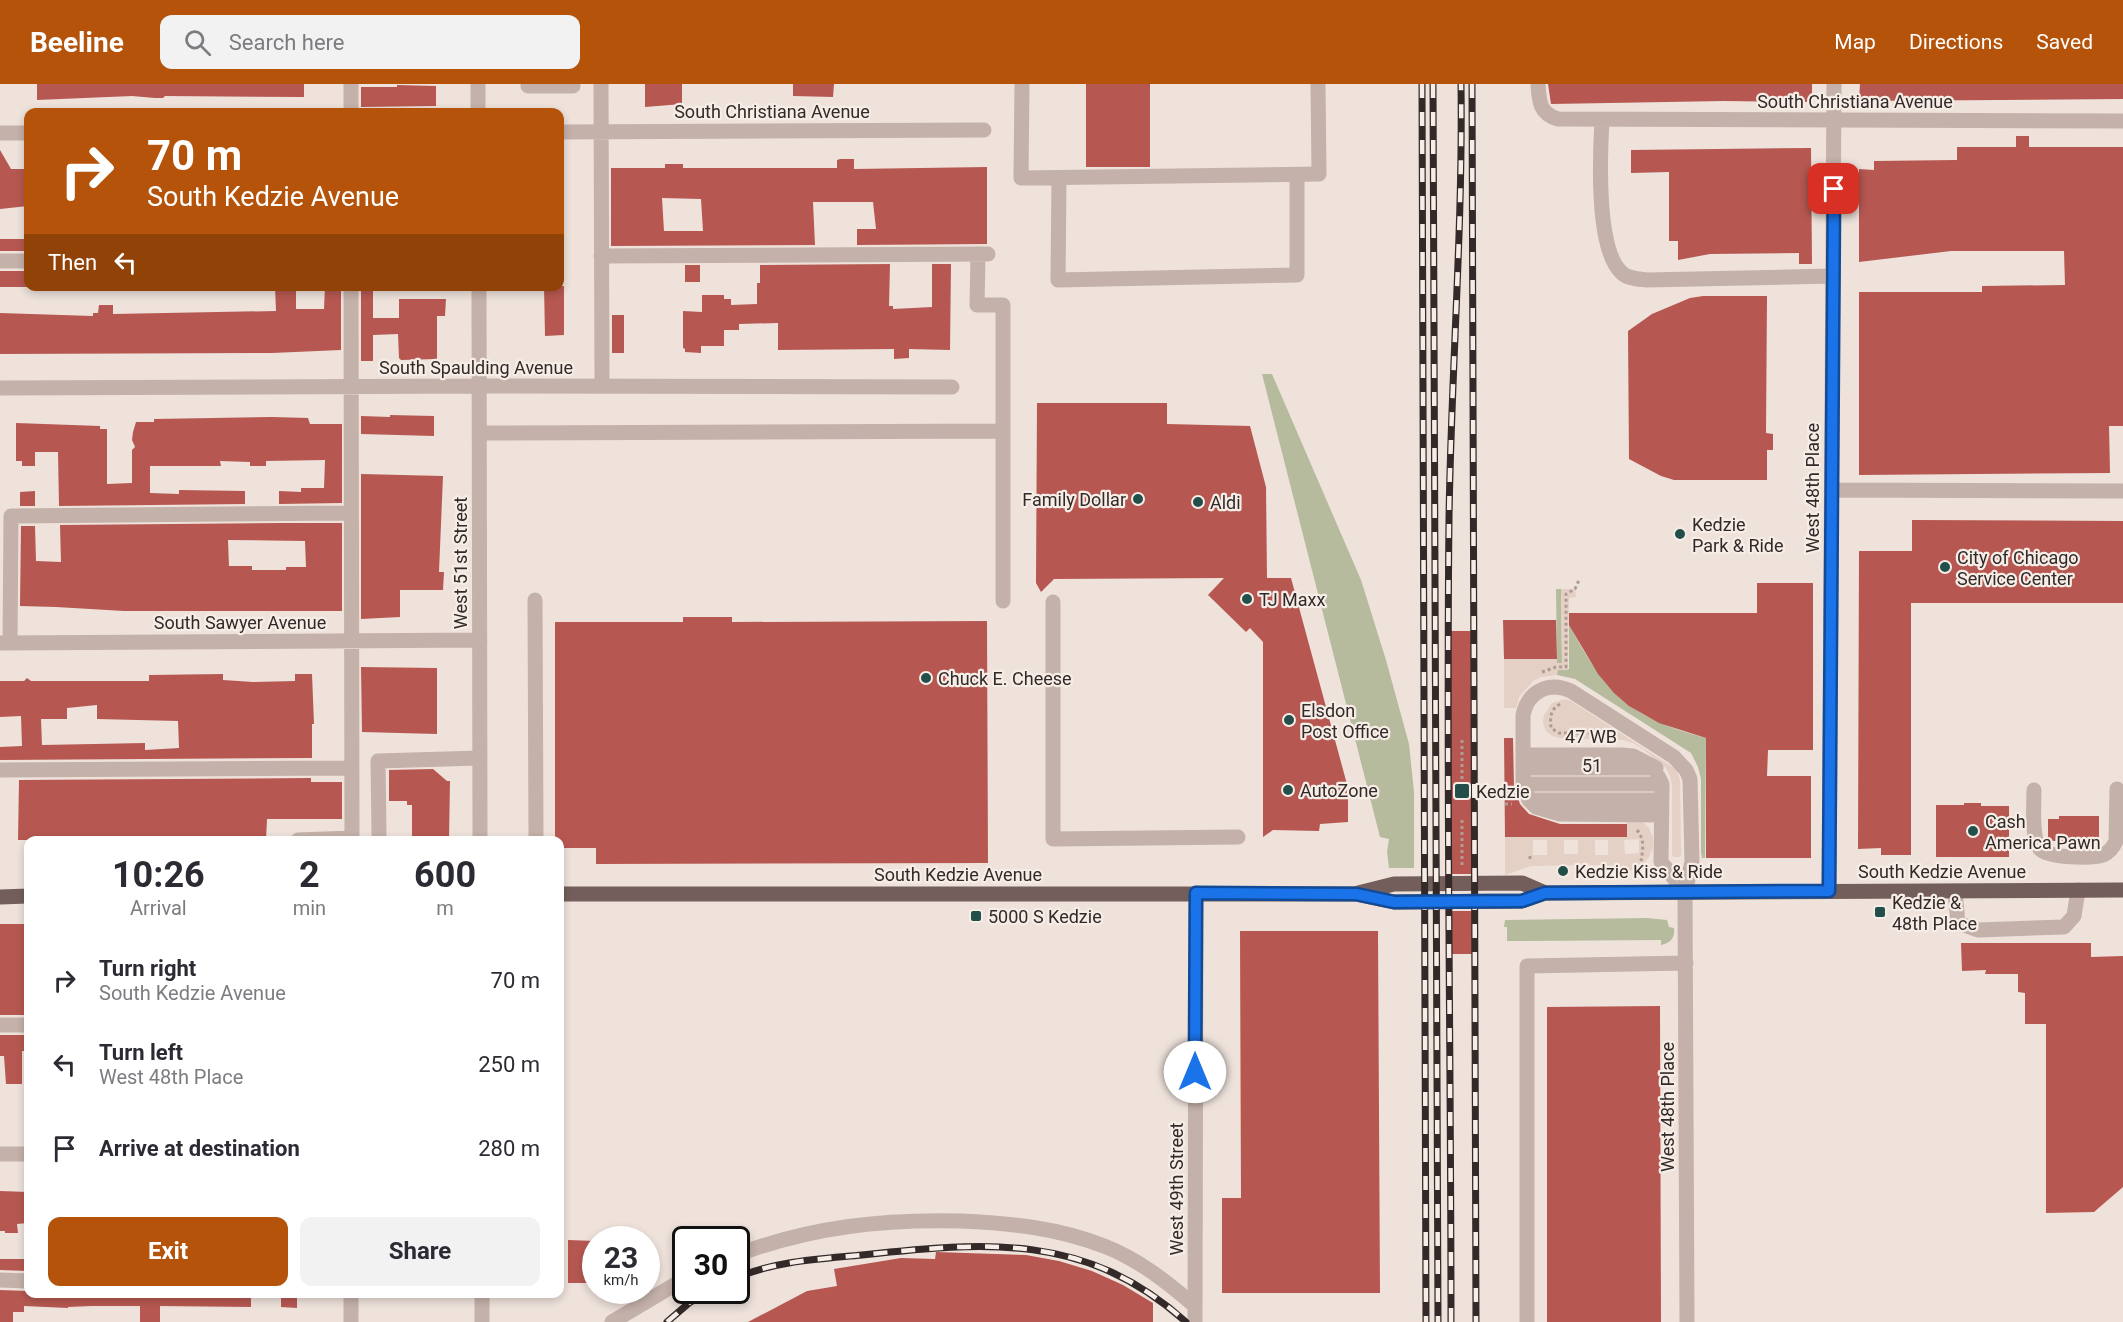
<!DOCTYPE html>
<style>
:root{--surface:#fff;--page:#f2f2f3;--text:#2b2b33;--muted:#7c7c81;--accent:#b45309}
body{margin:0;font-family:Roboto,sans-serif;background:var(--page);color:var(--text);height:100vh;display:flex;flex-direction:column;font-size:22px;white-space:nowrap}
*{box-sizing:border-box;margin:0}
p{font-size:20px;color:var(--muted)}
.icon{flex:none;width:33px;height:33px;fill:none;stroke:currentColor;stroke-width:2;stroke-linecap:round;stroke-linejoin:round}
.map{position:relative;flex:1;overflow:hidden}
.details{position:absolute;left:24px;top:752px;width:540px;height:462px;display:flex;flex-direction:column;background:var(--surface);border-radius:12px;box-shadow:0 3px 9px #0003}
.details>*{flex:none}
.hud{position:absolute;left:24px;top:24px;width:540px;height:183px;border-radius:12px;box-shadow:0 3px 9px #0003;background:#b45309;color:#fff;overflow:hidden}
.speed{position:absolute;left:582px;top:1142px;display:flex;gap:12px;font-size:30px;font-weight:700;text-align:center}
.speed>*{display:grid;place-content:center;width:78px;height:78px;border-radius:50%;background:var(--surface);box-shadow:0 3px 9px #0003;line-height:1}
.speed small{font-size:15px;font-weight:400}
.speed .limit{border:3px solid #111;border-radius:9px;background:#fff;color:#111}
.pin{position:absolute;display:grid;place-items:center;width:51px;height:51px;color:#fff;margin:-26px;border-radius:12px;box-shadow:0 3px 9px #0006}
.me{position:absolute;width:66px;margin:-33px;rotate:0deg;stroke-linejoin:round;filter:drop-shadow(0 0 4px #0008)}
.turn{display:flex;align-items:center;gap:21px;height:126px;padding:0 24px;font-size:27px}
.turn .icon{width:78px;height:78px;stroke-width:2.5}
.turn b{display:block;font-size:42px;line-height:51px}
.then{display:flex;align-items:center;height:57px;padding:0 24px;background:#0003;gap:12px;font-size:22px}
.eta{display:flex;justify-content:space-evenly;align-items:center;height:102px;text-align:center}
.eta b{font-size:36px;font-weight:700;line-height:42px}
.button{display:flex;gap:12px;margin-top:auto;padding:12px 24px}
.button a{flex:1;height:69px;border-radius:12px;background:var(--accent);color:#fff;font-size:24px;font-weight:700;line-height:69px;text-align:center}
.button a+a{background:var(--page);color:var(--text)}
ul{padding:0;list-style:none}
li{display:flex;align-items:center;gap:18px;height:84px;padding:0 24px}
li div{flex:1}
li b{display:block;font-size:22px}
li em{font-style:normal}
header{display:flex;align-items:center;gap:36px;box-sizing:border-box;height:84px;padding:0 30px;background:var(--accent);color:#fff}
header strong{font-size:28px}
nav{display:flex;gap:33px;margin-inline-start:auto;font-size:21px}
.search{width:420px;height:54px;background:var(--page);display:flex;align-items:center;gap:15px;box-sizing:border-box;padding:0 21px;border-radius:12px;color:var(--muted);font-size:22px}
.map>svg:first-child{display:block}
</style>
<header>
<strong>Beeline</strong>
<div class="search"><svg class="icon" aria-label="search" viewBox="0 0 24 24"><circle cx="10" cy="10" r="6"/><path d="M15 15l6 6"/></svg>Search here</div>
<nav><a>Map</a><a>Directions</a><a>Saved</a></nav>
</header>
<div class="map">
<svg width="2123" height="1238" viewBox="0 0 2123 1238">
<rect width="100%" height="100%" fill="#eee2db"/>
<path fill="#b6bb9d" d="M 1262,290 L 1272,290 L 1361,496 L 1386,576 L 1409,660 L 1414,708 L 1414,784 L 1389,784 L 1387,768 L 1389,755 L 1380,753 Z
M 1556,505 L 1561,505 L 1562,580 L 1557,579 Z
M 1569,540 C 1606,611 1629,633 1706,654 L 1705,774 L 1702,774 L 1701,769 L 1701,695 L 1698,683 L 1691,669 L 1575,595 L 1557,591 L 1557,586 L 1569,585 Z
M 1647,834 L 1667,836 L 1669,843 L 1674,844 C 1675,854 1671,859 1661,861 L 1661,856 L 1507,857 L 1507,843 L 1504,843 L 1505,836 Z"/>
<path fill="#e4d0c4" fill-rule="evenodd" d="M 1561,505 L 1575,505 L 1576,513 L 1569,514 L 1568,586 L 1558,586 L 1557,591 L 1541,593 L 1533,597 L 1519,613 L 1516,624 L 1504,624 L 1504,575 L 1557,575 L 1557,579 L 1562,579 Z
M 1565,615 L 1571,617 L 1677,686 L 1680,696 L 1681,771 L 1679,773 L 1674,773 L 1672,771 L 1672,702 L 1670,692 L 1666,684 L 1644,666 L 1633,659 L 1622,656 L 1560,654 L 1552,652 L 1546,647 L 1543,639 L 1544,631 L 1552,619 Z
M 1627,735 L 1643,738 L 1649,744 L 1653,753 L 1653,764 L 1649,773 L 1642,781 L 1632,786 L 1613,789 L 1602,781 L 1594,781 L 1531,782 L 1505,791 L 1505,753 L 1627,753 ZM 1639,755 L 1639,769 L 1625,770 L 1624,756 ZM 1533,756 L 1547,756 L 1547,771 L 1533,771 ZM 1564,756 L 1578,756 L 1578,770 L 1564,770 ZM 1595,756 L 1608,756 L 1608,771 L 1595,771 Z"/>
<path fill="#b65851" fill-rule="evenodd" d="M 37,0 L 304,0 L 304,13 L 165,12 L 163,14 L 155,14 L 132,12 L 37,16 Z
M 645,0 L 682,0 L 682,20 L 645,23 Z
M 793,0 L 834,0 L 833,13 L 793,12 Z
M 1086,0 L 1150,0 L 1150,83 L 1086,83 Z
M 1548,0 L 1812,0 L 1812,18 L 1724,17 L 1551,20 Z
M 1860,0 L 2123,0 L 2123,15 L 1859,17 Z
M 397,1 L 436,2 L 436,22 L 361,23 L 361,3 L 397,3 Z
M 2016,52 L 2029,52 L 2029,63 L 2123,63 L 2123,342 L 2109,342 L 2110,389 L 1859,391 L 1859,208 L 1982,208 L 1982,202 L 2065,201 L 2064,167 L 1951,167 L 1859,178 L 1859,85 L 1874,86 L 1874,77 L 1957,76 L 1957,63 L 2016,63 Z
M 1811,64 L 1812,180 L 1799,180 L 1799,169 L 1710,170 L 1678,176 L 1678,157 L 1669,157 L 1669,88 L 1631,89 L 1631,66 Z
M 0,66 L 11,85 L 28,85 L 28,122 L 0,125 Z
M 840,75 L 854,75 L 854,85 L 987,83 L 987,160 L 857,161 L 857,145 L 876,145 L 873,118 L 813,118 L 815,161 L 611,162 L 611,84 L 665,84 L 665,80 L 683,80 L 683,84 L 837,84 L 837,76 ZM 662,114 L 701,115 L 703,147 L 664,147 Z
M 0,155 L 28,155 L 28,167 L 0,167 Z
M 890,180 L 889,222 L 893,222 L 893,225 L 932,223 L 932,180 L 951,180 L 950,266 L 909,265 L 909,274 L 894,275 L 894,265 L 778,266 L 778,239 L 739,240 L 739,246 L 724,246 L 724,262 L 701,262 L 701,269 L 685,268 L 685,265 L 683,264 L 683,227 L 702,228 L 702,211 L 724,211 L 724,215 L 731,215 L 731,221 L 757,220 L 757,199 L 760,199 L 760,181 Z
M 685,181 L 700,181 L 700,198 L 685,198 Z
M 0,187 L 28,187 L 28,203 L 0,203 Z
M 275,202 L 296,202 L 296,225 L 324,225 L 325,202 L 341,202 L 341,266 L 272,269 L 0,270 L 0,229 L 93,232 L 93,229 L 98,229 L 99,221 L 113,221 L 113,230 L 276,227 Z
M 361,202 L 373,202 L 373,234 L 399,234 L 399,215 L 446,215 L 445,232 L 437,232 L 437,275 L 401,276 L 399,274 L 398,250 L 373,251 L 373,277 L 361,277 Z
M 544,202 L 564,202 L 564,251 L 545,252 Z
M 1703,212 L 1767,212 L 1766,349 L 1773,350 L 1773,366 L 1767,366 L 1767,396 L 1674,396 L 1661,392 L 1629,375 L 1628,247 L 1652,230 L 1690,214 Z
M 612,231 L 624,231 L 624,269 L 612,269 Z
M 1037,319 L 1167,319 L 1167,340 L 1250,342 L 1266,403 L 1267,494 L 1291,494 L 1348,704 L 1348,738 L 1320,740 L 1319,747 L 1273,746 L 1263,753 L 1263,558 L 1250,544 L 1246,548 L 1208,511 L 1224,494 L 1054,495 L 1041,508 L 1036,499 Z
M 390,331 L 434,332 L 434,352 L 361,350 L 361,332 L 390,333 Z
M 272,333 L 308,334 L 310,340 L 342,340 L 342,419 L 279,420 L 279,407 L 301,408 L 301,404 L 324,404 L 325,376 L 266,377 L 266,382 L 250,382 L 250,378 L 220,377 L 221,382 L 150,382 L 150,409 L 179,410 L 179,406 L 245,407 L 245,420 L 59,422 L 58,368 L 35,368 L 35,382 L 22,382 L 22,377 L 16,377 L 16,339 L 100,342 L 100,345 L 107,345 L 107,400 L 132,399 L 132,366 L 135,363 L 132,356 L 133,348 L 136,338 L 154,338 L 154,335 Z
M 361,390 L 443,392 L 439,488 L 444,488 L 443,506 L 400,506 L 400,533 L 361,535 Z
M 35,407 L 35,422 L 20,422 L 20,408 Z
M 1912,436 L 2123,437 L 2123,519 L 1911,519 L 1911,771 L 1881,771 L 1881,764 L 1858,765 L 1859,467 L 1912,467 Z
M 279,439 L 342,439 L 342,527 L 124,527 L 56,523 L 20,522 L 21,442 L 35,442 L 36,477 L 61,478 L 60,441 ZM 228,456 L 305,457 L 306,483 L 286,483 L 286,486 L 252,486 L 252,482 L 229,482 Z
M 1757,499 L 1813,499 L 1813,666 L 1768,666 L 1767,692 L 1811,692 L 1811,774 L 1706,774 L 1706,654 L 1659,639 L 1629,622 L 1614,609 L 1598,590 L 1569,541 L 1569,529 L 1757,529 Z
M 683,533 L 732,533 L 732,538 L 987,537 L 988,779 L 596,780 L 596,764 L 560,764 L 560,756 L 555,756 L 555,538 L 683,538 Z
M 1503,536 L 1556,536 L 1557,575 L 1504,575 Z
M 1448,547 L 1475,547 L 1476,790 L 1448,790 Z
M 361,583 L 437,584 L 437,650 L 362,648 Z
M 223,590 L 223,596 L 253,598 L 295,597 L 295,590 L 312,590 L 314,640 L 312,640 L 312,674 L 0,676 L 0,663 L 22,662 L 21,632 L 0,633 L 0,597 L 24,597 L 27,594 L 31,597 L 149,597 L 149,591 ZM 97,621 L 97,635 L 178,637 L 179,664 L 145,666 L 145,659 L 42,661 L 41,635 L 67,635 L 67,624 Z
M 1504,654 L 1513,654 L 1514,703 L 1520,720 L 1529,730 L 1560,740 L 1627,740 L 1627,753 L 1505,753 Z
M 433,685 L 447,697 L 450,697 L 449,756 L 412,756 L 412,721 L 407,721 L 407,717 L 389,717 L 389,686 Z
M 311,694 L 311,698 L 342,698 L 342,735 L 267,735 L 266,756 L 132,756 L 132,752 L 72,752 L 72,756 L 18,756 L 19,696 Z
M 1964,719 L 1981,719 L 1981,722 L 2009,722 L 2009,773 L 1936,773 L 1936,721 L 1964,721 Z
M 2059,732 L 2099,732 L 2099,761 L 2058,761 L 2058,757 L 2048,757 L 2048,735 L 2059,735 Z
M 1449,827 L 1476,827 L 1477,870 L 1449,870 Z
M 0,840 L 28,840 L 28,931 L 0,931 Z
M 1240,847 L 1378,847 L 1380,1209 L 1222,1209 L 1222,1114 L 1241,1114 Z
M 1961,859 L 2091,859 L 2091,873 L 2123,872 L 2123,1103 L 2094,1128 L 2046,1129 L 2046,940 L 2025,940 L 2025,909 L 2018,908 L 2018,890 L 1985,890 L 1986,886 L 1962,887 Z
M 1660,922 L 1661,1238 L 1547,1238 L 1547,923 Z
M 0,951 L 28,951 L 28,967 L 22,967 L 22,1000 L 6,1000 L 4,972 L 0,972 Z
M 0,1107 L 28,1108 L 28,1139 L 17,1140 L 18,1149 L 5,1149 L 5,1147 L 0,1147 Z
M 568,1156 L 596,1157 L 596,1199 L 568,1199 Z
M 936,1168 L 1026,1171 L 1059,1177 L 1092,1187 L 1123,1201 L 1153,1219 L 1153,1238 L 748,1238 L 807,1207 L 837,1202 L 834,1185 L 901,1174 L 935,1175 Z
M 0,1175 L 28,1175 L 28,1187 L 0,1186 Z
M 0,1206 L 28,1207 L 28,1209 L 251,1209 L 251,1223 L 160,1222 L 160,1238 L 140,1238 L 140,1222 L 91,1222 L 68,1223 L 68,1224 L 24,1222 L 24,1228 L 13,1228 L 13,1238 L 0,1238 Z
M 281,1209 L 297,1209 L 297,1224 L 281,1223 Z"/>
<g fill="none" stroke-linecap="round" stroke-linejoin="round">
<path stroke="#b09b93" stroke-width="3" stroke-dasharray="3 3" stroke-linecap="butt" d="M 1542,588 L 1556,583 L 1566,583 L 1566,510 L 1575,505 L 1579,496
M 1560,620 C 1550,626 1550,633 1551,644 L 1559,649 L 1605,649
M 1462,656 L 1462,704
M 1505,720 L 1512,720
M 1462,736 L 1462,781
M 1637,746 C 1645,756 1643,765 1641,777
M 1530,772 L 1530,778"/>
<path stroke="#c4b1a9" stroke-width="15" d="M 351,0 L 351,28
M 478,0 L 478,28
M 528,0 L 528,2 L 573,2 L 573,0
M 601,0 L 602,302
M 1022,0 L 1021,94 L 1319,90 L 1318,0
M 1538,0 C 1539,18 1540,30 1558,35 L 2123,37
M 1602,37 C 1600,71 1596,164 1621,188 C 1627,195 1639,195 1647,196 L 1833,192
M 560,48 L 984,46
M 0,49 L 28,49
M 1059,94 L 1058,196 L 1297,191 L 1297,91
M 978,170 L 977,221 L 1003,221 L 1003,517
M 601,172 L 988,170
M 0,177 L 28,177
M 351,202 L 352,756
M 479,202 L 480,756
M 0,304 L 479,302 L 952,303
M 479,349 L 1003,347
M 1832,406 L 2123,407
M 535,516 L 536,756
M 1053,518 L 1053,755 L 1238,753
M 0,559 L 480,556
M 10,559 L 11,432 L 351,429
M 1523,671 L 1622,671 L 1633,672 L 1656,684
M 1523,684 L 1655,684
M 0,686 L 352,684
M 1658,692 L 1662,700 L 1661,778 L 1685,808
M 1523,700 L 1662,700
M 2034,706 C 2034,720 2031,754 2040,765 C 2048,774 2092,775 2103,771 C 2110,768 2113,764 2116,757 L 2117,705
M 1529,716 L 1662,716
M 1662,731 L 1560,730 L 1536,723 L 1529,716 L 1523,700 L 1523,631 C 1528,607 1549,597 1571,607 L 1674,673 L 1686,686 L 1690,695 L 1692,778 L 1685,808 L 1687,1238
M 379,750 L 378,677 L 480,674
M 298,756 L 352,754
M 1829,807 L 1834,0
M 1955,807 L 1958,839 L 1978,846 L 2064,843 L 2074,832 L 2078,806
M 0,941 L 28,941
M 0,1070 L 28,1070
M 736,1171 C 811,1143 882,1135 961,1137 C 1010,1139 1058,1144 1104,1162 C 1138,1175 1167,1198 1195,1222
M 0,1196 L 28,1197
M 351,1209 L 351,1238
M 482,1209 L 482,1238
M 612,1238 L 686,1194
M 1195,1238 L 1196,809
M 1527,1238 L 1527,882 L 1686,879"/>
<path stroke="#735e5b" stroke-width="15" d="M 1358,809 L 1394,800 L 1522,799 L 1545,809
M 560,810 L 1356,810 L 1394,818 L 1522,817 L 1545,809 L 2123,806
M 0,813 L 28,812"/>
<defs>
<path id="rail" d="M 1422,0 L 1426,1238
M 1433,0 L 1438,1238
M 1472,0 L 1476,1238
M 736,1194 C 774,1177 821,1175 862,1171 C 986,1158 1086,1148 1186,1238
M 667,1238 L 689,1219 L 710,1206
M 1451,1238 C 1451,970 1446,703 1449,435 C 1451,290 1463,145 1461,0"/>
</defs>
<use href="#rail" stroke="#332928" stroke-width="7"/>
<use href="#rail" stroke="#f6ede7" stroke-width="4.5" stroke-dasharray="14" stroke-linecap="butt"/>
</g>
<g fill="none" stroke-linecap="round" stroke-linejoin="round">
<defs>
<path id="route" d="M 1195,988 L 1196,809 L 1356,810 L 1394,818 L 1522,817 L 1545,809 L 1829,807 L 1834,105"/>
</defs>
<use href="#route" stroke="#114b97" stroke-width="15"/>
<use href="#route" stroke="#1a73e8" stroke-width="10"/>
</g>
<g fill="#234f4a" stroke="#f6ede7" stroke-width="2">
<circle cx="1138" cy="415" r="6"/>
<circle cx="1198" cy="418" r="6"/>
<circle cx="1680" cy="450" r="6"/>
<circle cx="1945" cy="483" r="6"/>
<circle cx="1247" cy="515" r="6"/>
<circle cx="926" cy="594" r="6"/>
<circle cx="1289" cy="636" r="6"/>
<circle cx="1288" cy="706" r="6"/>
<rect x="1454" y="699" width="16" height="16" rx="3"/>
<circle cx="1973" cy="747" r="6"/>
<circle cx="1563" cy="787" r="6"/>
<rect x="1874" y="822" width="12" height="12" rx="3"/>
<rect x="970" y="826" width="12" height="12" rx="3"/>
</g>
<g text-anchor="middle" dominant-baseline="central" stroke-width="4.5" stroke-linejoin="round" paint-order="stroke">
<g font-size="18" fill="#332928" stroke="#f6ede7">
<text x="1855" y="17">South Christiana Avenue</text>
<text x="772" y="27">South Christiana Avenue</text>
<text x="476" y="283">South Spaulding Avenue</text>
<text transform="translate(1812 404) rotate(-90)">West 48th Place</text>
<text transform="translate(460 479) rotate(-90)">West 51st Street</text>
<text x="240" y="538">South Sawyer Avenue</text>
<text x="1591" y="652">47 WB</text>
<text x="1592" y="681">51</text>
<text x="1942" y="787">South Kedzie Avenue</text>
<text x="958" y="790">South Kedzie Avenue</text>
<text transform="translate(1667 1023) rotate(-90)">West 48th Place</text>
<text transform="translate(1176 1105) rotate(-90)">West 49th Street</text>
</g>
<g font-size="18" fill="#332928" stroke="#f6ede7" text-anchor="start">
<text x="1126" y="415" text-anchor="end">Family Dollar</text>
<text x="1210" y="418">Aldi</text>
<text x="1692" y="440">Kedzie<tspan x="1692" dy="21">Park &amp; Ride</tspan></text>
<text x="1957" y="473">City of Chicago<tspan x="1957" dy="21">Service Center</tspan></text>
<text x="1259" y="515">TJ Maxx</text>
<text x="938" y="594">Chuck E. Cheese</text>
<text x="1301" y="626">Elsdon<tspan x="1301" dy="21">Post Office</tspan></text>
<text x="1300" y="706">AutoZone</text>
<text x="1476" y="707">Kedzie</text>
<text x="1985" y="737">Cash<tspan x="1985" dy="21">America Pawn</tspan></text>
<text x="1575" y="787">Kedzie Kiss &amp; Ride</text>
<text x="1892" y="818">Kedzie &amp;<tspan x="1892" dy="21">48th Place</tspan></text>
<text x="988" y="832">5000 S Kedzie</text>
</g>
</g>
</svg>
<div class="speed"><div>23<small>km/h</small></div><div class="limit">30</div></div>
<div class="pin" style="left:1834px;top:105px;background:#d93025"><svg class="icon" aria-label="arrive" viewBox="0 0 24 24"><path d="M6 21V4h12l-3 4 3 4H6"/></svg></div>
<svg class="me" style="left:1195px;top:988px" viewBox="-20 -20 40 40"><circle r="19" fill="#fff"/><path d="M0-13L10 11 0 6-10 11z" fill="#1a73e8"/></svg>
<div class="hud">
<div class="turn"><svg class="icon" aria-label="right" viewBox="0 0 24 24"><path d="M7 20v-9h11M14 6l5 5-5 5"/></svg><div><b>70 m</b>South Kedzie Avenue</div></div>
<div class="then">Then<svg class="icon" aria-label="left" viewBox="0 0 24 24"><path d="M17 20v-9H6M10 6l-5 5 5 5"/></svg></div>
</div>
<section class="details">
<div class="eta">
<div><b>10:26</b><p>Arrival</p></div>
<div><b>2</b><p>min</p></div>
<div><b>600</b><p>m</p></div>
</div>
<ul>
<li><svg class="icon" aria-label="right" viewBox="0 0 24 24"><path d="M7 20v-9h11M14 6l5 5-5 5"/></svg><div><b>Turn right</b><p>South Kedzie Avenue</p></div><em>70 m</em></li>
<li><svg class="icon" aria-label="left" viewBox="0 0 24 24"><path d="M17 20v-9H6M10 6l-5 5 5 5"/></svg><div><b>Turn left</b><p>West 48th Place</p></div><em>250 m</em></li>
<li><svg class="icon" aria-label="arrive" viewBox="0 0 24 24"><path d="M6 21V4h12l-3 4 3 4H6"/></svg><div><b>Arrive at destination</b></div><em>280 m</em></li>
</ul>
<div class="button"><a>Exit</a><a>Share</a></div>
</section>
</div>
